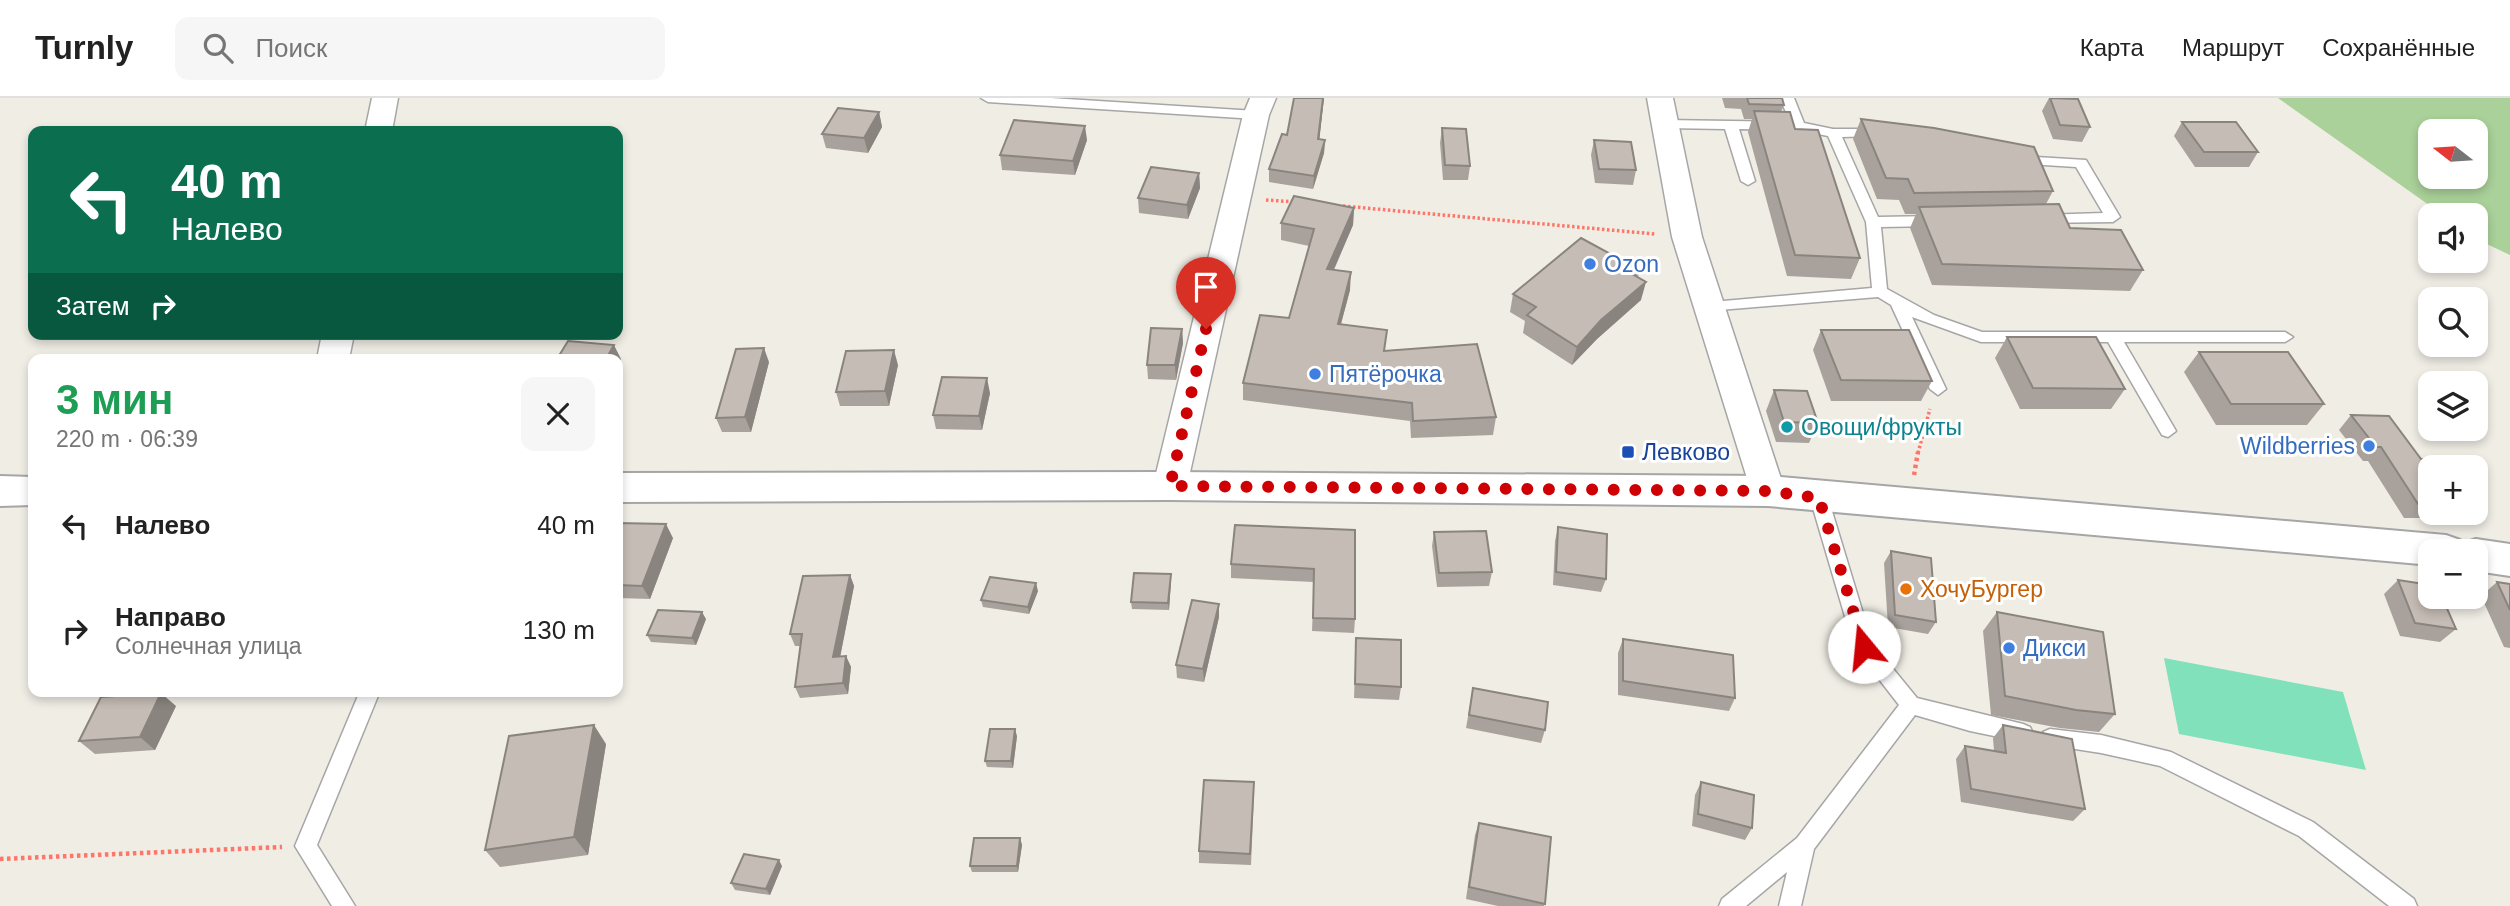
<!DOCTYPE html>
<html lang="ru">
<meta charset="utf-8">
<style>
:root{--surface:#fff;--page:#f6f6f6;--text:#222;--muted:#767676;--line:#e0e0e0}
body{margin:0;font-family:Helvetica,sans-serif;background:var(--page);color:var(--text);height:100vh;display:flex;flex-direction:column;font-size:26px;white-space:nowrap}
*{box-sizing:border-box;margin:0}
p{font-size:23px;color:var(--muted)}
.icon{flex:none;width:38px;height:38px;fill:none;stroke:currentColor;stroke-width:2;stroke-linecap:round;stroke-linejoin:round}
.map{position:relative;flex:1;overflow:hidden}
.details{position:absolute;left:28px;top:256px;width:595px;height:343px;display:flex;flex-direction:column;background:var(--surface);border-radius:14px;box-shadow:0 4px 10px #0003}
.details>*{flex:none}
.top-card{position:absolute;left:28px;top:28px;width:595px;height:214px;border-radius:14px;box-shadow:0 4px 10px #0003;background:#0b6e4f;color:#fff;overflow:hidden}
.needle{width:46px;rotate:287deg}
.fabs{position:absolute;left:2418px;top:21px;display:grid;gap:14px}
.fabs a{display:grid;place-items:center;width:70px;height:70px;border-radius:14px;background:var(--surface);box-shadow:0 4px 10px #0003;font-size:35px}
.pin{position:absolute;display:grid;place-items:center;width:60px;height:60px;color:#fff;margin:-72px -30px;border-radius:50% 50% 50% 0;rotate:-45deg;box-shadow:0 0 7px #0007}
.pin .icon{rotate:45deg}
.me{position:absolute;width:77px;margin:-38px;rotate:343deg;stroke-linejoin:round;filter:drop-shadow(0 0 5px #0008)}
.turn{display:flex;align-items:center;gap:24px;height:147px;padding:0 28px;font-size:32px}
.turn .icon{width:91px;height:91px;stroke-width:2.5}
.turn b{display:block;font-size:49px;line-height:60px}
.then{display:flex;align-items:center;height:66px;padding:0 28px;background:#0003;gap:14px;font-size:26px}
.round{display:grid;place-items:center;flex:none;width:74px;height:74px;border-radius:14px;background:var(--page)}
.overview{display:flex;align-items:center;justify-content:space-between;height:119px;padding:0 28px}
h1{font-size:42px;font-weight:600;line-height:52px;color:#1e9e55}
ul{padding:0;list-style:none}
li{display:flex;align-items:center;gap:21px;height:105px;padding:0 28px}
li div{flex:1}
li b{display:block;font-size:26px}
li em{font-style:normal}
header{display:flex;align-items:center;gap:42px;box-sizing:border-box;height:98px;padding:0 35px;background:var(--surface);border-bottom:2px solid var(--line)}
header strong{font-size:33px}
nav{display:flex;gap:38px;margin-inline-start:auto;font-size:24px}
.search{width:490px;height:63px;background:var(--page);display:flex;align-items:center;gap:18px;box-sizing:border-box;padding:0 24px;border-radius:14px;color:var(--muted);font-size:26px}
.map>svg:first-child{display:block}
</style>
<header>
<strong>Turnly</strong>
<div class="search"><svg class="icon" aria-label="search" viewBox="0 0 24 24"><circle cx="10" cy="10" r="6"/><path d="M15 15l6 6"/></svg>Поиск</div>
<nav><a>Карта</a><a>Маршрут</a><a>Сохранённые</a></nav>
</header>
<div class="map">
<svg width="2510" height="808" viewBox="0 0 2510 808">
<rect width="100%" height="100%" fill="#f0ede5"/>
<path fill="#aad199" fill-rule="evenodd" d="M 2278,0 L 2510,0 L 2510,157 L 2476,141 L 2476,117 L 2443,117 ZM 2431,33 L 2476,33 L 2476,79 L 2431,79 Z"/>
<path fill="#81e1bb" d="M 2164,560 L 2343,594 L 2366,672 L 2179,636 Z"/>
<g fill="none" stroke-linecap="round" stroke-linejoin="round">
<defs>
<path id="service" d="M 981,0 L 1051,0 L 1256,13 L 1263,17 L 1256,21 L 988,4 Z
M 1780,0 L 1794,0 L 1804,25 L 1833,31 L 1883,31 L 1883,37 L 1878,38 L 1842,39 L 1878,119 L 1936,118 L 1943,123 L 1936,128 L 1881,129 L 1887,191 L 1934,217 L 1982,234 L 2285,234 L 2293,239 L 2285,244 L 2124,244 L 2176,333 L 2168,339 L 2162,337 L 2108,244 L 1981,244 L 1912,219 L 1946,291 L 1938,297 L 1930,291 L 1891,207 L 1878,199 L 1707,213 L 1704,209 L 1707,205 L 1712,204 L 1872,190 L 1866,124 L 1828,38 L 1798,32 L 1739,31 L 1755,83 L 1748,87 L 1741,83 L 1725,31 L 1665,30 L 1658,26 L 1665,22 L 1790,24 Z
M 2019,58 L 2086,62 L 2120,119 L 2113,124 L 2036,125 L 2034,122 L 2036,119 L 2041,117 L 2103,115 L 2076,69 L 2014,65 L 2012,62 Z
M 1819,393 L 1825,395 L 1828,400 L 1872,545 L 1917,600 L 2023,626 L 2030,629 L 2033,635 L 2030,641 L 2023,644 L 1970,633 L 1915,617 L 1814,751 L 1801,808 L 1779,808 L 1787,774 L 1746,808 L 1719,808 L 1722,801 L 1797,740 L 1899,607 L 1854,549 L 1810,400 L 1813,395 Z
M 360,593 L 380,593 L 317,747 L 355,808 L 332,808 L 295,748 Z
M 2050,631 L 2101,637 L 2171,654 L 2313,724 L 2414,801 L 2417,808 L 2389,808 L 2299,738 L 2160,668 L 2101,655 L 2043,646 L 2040,640 L 2043,634 Z"/>
<path id="minor" d="M 372,0 L 398,0 L 392,33 L 365,33 Z
M 1250,0 L 1276,0 L 1269,17 L 1187,388 L 1182,397 L 1170,401 L 1158,397 L 1153,388 L 1243,17 Z
M 1647,0 L 1673,0 L 1702,139 L 1785,393 L 1780,402 L 1768,406 L 1756,402 L 1751,393 L 1672,139 Z
M 322,236 L 354,236 L 349,261 L 317,261 Z"/>
<path id="tertiary" d="M 1170,374 L 1768,378 L 2446,437 L 2460,442 L 2462,446 L 2476,441 L 2510,446 L 2510,478 L 2476,473 L 2476,453 L 2431,453 L 2431,467 L 1768,408 L 1170,402 L 618,404 L 618,375 Z
M 0,378 L 33,379 L 33,407 L 0,408 Z"/>
</defs>
<use href="#service" stroke="#a6a6a6" stroke-width="3"/>
<use href="#minor" stroke="#a6a6a6" stroke-width="3"/>
<use href="#tertiary" stroke="#a6a6a6" stroke-width="4"/>
<path stroke="#fe7669" stroke-width="3.5" stroke-dasharray="2.5 2.5" stroke-linecap="butt" d="M 1266,102 L 1296,104
M 1343,108 L 1655,136
M 1918,355 L 1930,311"/>
<path stroke="#fe7669" stroke-width="4.5" stroke-dasharray="3.5 3.5" stroke-linecap="butt" d="M 1914,377 L 1918,354
M 0,761 L 282,749"/>
<use href="#service" fill="#fff" fill-rule="evenodd"/>
<use href="#minor" fill="#fff" fill-rule="evenodd"/>
<use href="#tertiary" fill="#fff" fill-rule="evenodd"/>
</g>
<path fill="#a9a29c" d="M 1294,0 L 1324,0 L 1319,42 L 1325,42 L 1324,55 L 1313,91 L 1269,84 L 1269,71 L 1287,37 Z
M 1722,0 L 1782,0 L 1784,7 L 1781,14 L 1795,31 L 1860,160 L 1851,181 L 1787,178 L 1748,34 L 1752,21 L 1744,21 L 1741,11 L 1725,10 Z
M 2049,0 L 2064,0 L 2090,29 L 2082,44 L 2053,41 L 2042,13 Z
M 879,14 L 882,29 L 868,55 L 826,50 L 822,36 Z
M 1861,21 L 2053,93 L 2046,106 L 2070,130 L 2143,172 L 2130,193 L 1932,187 L 1910,130 L 1916,116 L 1905,116 L 1899,102 L 1877,101 L 1853,41 Z
M 2182,24 L 2258,54 L 2249,69 L 2195,69 L 2174,38 Z
M 1442,30 L 1470,68 L 1468,82 L 1443,82 L 1440,45 Z
M 1087,42 L 1075,77 L 1002,72 L 1000,57 Z
M 1594,42 L 1636,72 L 1633,87 L 1595,85 L 1591,57 Z
M 1199,75 L 1200,90 L 1188,121 L 1139,115 L 1138,100 Z
M 1354,110 L 1353,127 L 1334,172 L 1350,192 L 1341,226 L 1496,319 L 1493,337 L 1411,340 L 1410,323 L 1243,302 L 1243,285 L 1289,220 L 1309,148 L 1281,142 L 1281,125 Z
M 1640,172 L 1638,179 L 1641,202 L 1597,241 L 1572,267 L 1523,235 L 1525,223 L 1510,214 L 1513,196 Z
M 1182,231 L 1183,245 L 1176,282 L 1148,281 L 1147,267 Z
M 1821,232 L 1932,283 L 1921,303 L 1831,303 L 1813,252 Z
M 2007,239 L 2125,291 L 2111,311 L 2020,311 L 1995,260 Z
M 2199,254 L 2324,306 L 2307,327 L 2216,327 L 2184,274 Z
M 769,264 L 751,334 L 722,334 L 716,320 Z
M 898,267 L 889,308 L 840,308 L 836,294 Z
M 1774,292 L 1818,325 L 1809,345 L 1776,344 L 1766,313 Z
M 990,295 L 982,332 L 936,331 L 933,317 Z
M 2351,317 L 2421,361 L 2431,370 L 2431,415 L 2447,415 L 2441,420 L 2404,420 L 2368,363 L 2363,363 L 2339,332 Z
M 618,425 L 673,440 L 650,501 L 618,500 Z
M 1558,429 L 1606,481 L 1601,494 L 1553,487 L 1555,443 Z
M 1355,432 L 1355,521 L 1354,535 L 1312,533 L 1314,484 L 1231,480 L 1231,466 Z
M 1434,434 L 1492,474 L 1489,488 L 1437,489 L 1432,448 Z
M 1891,453 L 1936,524 L 1928,536 L 1888,529 L 1884,465 Z
M 1171,476 L 1171,483 L 1169,512 L 1132,511 L 1131,504 Z
M 850,477 L 854,488 L 840,558 L 846,558 L 851,569 L 848,596 L 800,600 L 795,589 L 800,548 L 795,548 L 790,536 Z
M 2398,482 L 2456,531 L 2440,544 L 2400,538 L 2384,496 Z
M 2497,484 L 2510,486 L 2510,550 L 2504,549 L 2481,498 Z
M 1038,493 L 1029,516 L 983,509 L 981,502 Z
M 1997,514 L 2115,616 L 2099,634 L 2060,630 L 1991,617 L 1983,533 Z
M 1219,519 L 1204,584 L 1177,580 L 1176,567 Z
M 706,521 L 696,547 L 651,544 L 647,537 Z
M 1356,540 L 1401,589 L 1399,602 L 1354,600 Z
M 1623,541 L 1735,600 L 1729,613 L 1618,597 L 1618,555 Z
M 1473,590 L 1545,632 L 1541,645 L 1466,630 Z
M 176,608 L 155,652 L 95,656 L 79,643 Z
M 2003,627 L 2085,711 L 2073,723 L 1961,704 L 1956,661 L 1965,648 L 1994,653 L 1993,640 Z
M 1017,638 L 1013,670 L 987,669 L 985,663 Z
M 606,646 L 588,757 L 500,769 L 485,752 Z
M 1701,684 L 1752,730 L 1745,742 L 1692,728 L 1695,697 Z
M 1254,696 L 1251,767 L 1199,765 L 1199,753 Z
M 1479,725 L 1545,806 L 1544,808 L 1498,808 L 1466,801 L 1475,737 Z
M 1020,740 L 1022,747 L 1018,774 L 972,774 L 970,768 Z
M 782,768 L 770,797 L 735,792 L 731,785 Z"/>
<path fill="#8a847f" d="M 1323,0 L 1324,0 L 1318,54 L 1318,41 Z
M 879,14 L 882,29 L 868,55 L 864,40 Z
M 1085,28 L 1087,42 L 1075,77 L 1073,63 Z
M 1325,42 L 1324,55 L 1313,91 L 1314,78 Z
M 1199,75 L 1200,90 L 1188,121 L 1187,107 Z
M 1354,110 L 1353,127 L 1326,189 L 1327,171 Z
M 1351,174 L 1350,192 L 1336,244 L 1338,226 Z
M 1646,184 L 1641,202 L 1597,241 L 1572,267 L 1577,249 L 1601,222 Z
M 1182,231 L 1183,245 L 1176,282 L 1175,267 Z
M 614,247 L 621,261 L 618,267 L 618,261 L 606,261 Z
M 764,250 L 769,264 L 751,334 L 745,319 Z
M 894,252 L 898,267 L 889,308 L 885,293 Z
M 987,280 L 990,295 L 982,332 L 979,318 Z
M 666,426 L 673,440 L 650,501 L 642,488 Z
M 1171,476 L 1171,483 L 1169,512 L 1168,505 Z
M 850,477 L 854,488 L 838,570 L 833,559 Z
M 1036,485 L 1038,493 L 1029,516 L 1028,509 Z
M 1219,506 L 1219,519 L 1204,584 L 1203,571 Z
M 702,514 L 706,521 L 696,547 L 692,540 Z
M 846,558 L 851,569 L 848,596 L 843,585 Z
M 161,595 L 176,608 L 155,652 L 140,639 Z
M 594,627 L 606,646 L 588,757 L 574,739 Z
M 1015,631 L 1017,638 L 1013,670 L 1011,663 Z
M 1020,740 L 1022,747 L 1018,774 L 1017,768 Z
M 779,762 L 782,768 L 770,797 L 766,791 Z"/>
<path fill="#c5bcb5" stroke="#8a847f" stroke-width="2" d="M 1294,0 L 1323,0 L 1318,41 L 1325,42 L 1314,78 L 1269,71 L 1282,36 L 1287,37 Z
M 1747,0 L 1782,0 L 1784,7 L 1749,6 Z
M 2050,0 L 2078,1 L 2090,29 L 2060,27 Z
M 838,10 L 879,14 L 864,40 L 822,36 Z
M 1754,13 L 1790,14 L 1795,31 L 1818,32 L 1860,160 L 1795,157 Z
M 1861,21 L 1934,30 L 2034,49 L 2053,93 L 1914,95 L 1908,81 L 1886,80 Z
M 1014,22 L 1085,28 L 1073,63 L 1000,57 Z
M 2182,24 L 2236,24 L 2258,54 L 2204,54 Z
M 1442,30 L 1466,31 L 1470,68 L 1445,67 Z
M 1594,42 L 1631,44 L 1636,72 L 1599,71 Z
M 1151,69 L 1199,75 L 1187,107 L 1138,100 Z
M 1294,98 L 1354,110 L 1327,171 L 1351,174 L 1338,226 L 1387,232 L 1384,253 L 1477,246 L 1496,319 L 1413,323 L 1412,305 L 1243,285 L 1260,217 L 1289,220 L 1314,131 L 1281,125 Z
M 2059,106 L 2070,130 L 2121,132 L 2143,172 L 1942,166 L 1919,109 Z
M 1581,140 L 1640,172 L 1634,177 L 1646,184 L 1601,222 L 1577,249 L 1527,217 L 1536,209 L 1513,196 Z
M 1151,230 L 1182,231 L 1175,267 L 1147,267 Z
M 1821,232 L 1909,232 L 1932,283 L 1841,282 Z
M 2007,239 L 2096,239 L 2125,291 L 2033,290 Z
M 568,243 L 614,247 L 606,261 L 557,261 Z
M 764,250 L 745,319 L 716,320 L 736,251 Z
M 894,252 L 885,293 L 836,294 L 846,253 Z
M 2199,254 L 2288,254 L 2324,306 L 2231,306 Z
M 942,279 L 987,280 L 979,318 L 933,317 Z
M 1774,292 L 1807,293 L 1818,325 L 1784,324 Z
M 2351,317 L 2389,318 L 2421,361 L 2425,361 L 2431,370 L 2431,406 L 2418,406 L 2381,349 L 2376,349 Z
M 618,425 L 666,426 L 642,488 L 618,487 Z
M 1235,427 L 1355,432 L 1355,521 L 1313,520 L 1314,471 L 1231,466 Z
M 1558,429 L 1607,436 L 1606,481 L 1556,474 Z
M 1486,433 L 1492,474 L 1439,475 L 1434,434 Z
M 1891,453 L 1931,460 L 1936,524 L 1895,517 Z
M 1134,475 L 1171,476 L 1168,505 L 1131,504 Z
M 850,477 L 833,559 L 846,558 L 843,585 L 795,589 L 802,536 L 790,536 L 803,478 Z
M 990,479 L 1036,485 L 1028,509 L 981,502 Z
M 2398,482 L 2431,487 L 2431,499 L 2442,499 L 2456,531 L 2415,525 Z
M 2497,484 L 2510,486 L 2510,512 Z
M 1192,502 L 1219,506 L 1203,571 L 1176,567 Z
M 658,512 L 702,514 L 692,540 L 647,537 Z
M 1997,514 L 2103,534 L 2115,616 L 2076,612 L 2005,598 Z
M 1356,540 L 1401,542 L 1401,589 L 1355,586 Z
M 1623,541 L 1733,557 L 1735,600 L 1623,583 Z
M 1473,590 L 1548,604 L 1545,632 L 1469,617 Z
M 161,595 L 140,639 L 79,643 L 101,599 Z
M 594,627 L 574,739 L 485,752 L 509,638 Z
M 2003,627 L 2072,641 L 2085,711 L 1971,691 L 1965,648 L 2006,655 Z
M 990,631 L 1015,631 L 1011,663 L 985,663 Z
M 1204,682 L 1254,684 L 1250,756 L 1199,753 Z
M 1701,684 L 1754,697 L 1752,730 L 1698,716 Z
M 1479,725 L 1551,739 L 1545,806 L 1469,789 Z
M 974,740 L 1020,740 L 1017,768 L 970,768 Z
M 744,756 L 779,762 L 766,791 L 731,785 Z"/>
<g fill="none" stroke-linecap="round" stroke-linejoin="round">
<path stroke="#cf0003" stroke-width="12" stroke-dasharray="0 21.6" d="M 1206,231 L 1170,388 L 1769,393 L 1819,400 L 1864,549"/>
</g>
<g fill="#3f7fe0" stroke="#fff" stroke-width="2.5">
<circle cx="1590" cy="166" r="7"/>
<circle cx="1315" cy="276" r="7"/>
<circle cx="2369" cy="348" r="7"/>
<circle cx="2009" cy="550" r="7"/>
</g>
<circle fill="#0f9aa8" stroke="#fff" stroke-width="2.5" cx="1787" cy="329" r="7"/>
<rect fill="#1a4fb4" stroke="#fff" stroke-width="2.5" x="1621" y="347" width="14" height="14" rx="3.5"/>
<circle fill="#e8710a" stroke="#fff" stroke-width="2.5" cx="1906" cy="491" r="7"/>
<g text-anchor="middle" dominant-baseline="central" stroke-width="6" stroke-linejoin="round" paint-order="stroke">
<g font-size="23" fill="#366cbe" stroke="#fff" text-anchor="start">
<text x="1604" y="166">Ozon</text>
<text x="1329" y="276">Пятёрочка</text>
<text x="2355" y="348" text-anchor="end">Wildberries</text>
<text x="2023" y="550">Дикси</text>
</g>
<g font-size="23" fill="#0d838f" stroke="#fff" text-anchor="start">
<text x="1801" y="329">Овощи/фрукты</text>
</g>
<g font-size="23" fill="#164399" stroke="#fff" text-anchor="start">
<text x="1642" y="354">Левково</text>
</g>
<g font-size="23" fill="#c56008" stroke="#fff" text-anchor="start">
<text x="1920" y="491">ХочуБургер</text>
</g>
</g>
</svg>
<div class="fabs">
<a><svg class="needle" viewBox="-14 -14 28 28"><path d="M0-13l5 13h-10z" fill="#e53935"/><path d="M0 13l5-13h-10z" fill="#767676"/></svg></a>
<a><svg class="icon" aria-label="sound" viewBox="0 0 24 24"><path d="M4 9h4l5-4v14l-5-4H4zM17 9q2 3 0 6"/></svg></a>
<a><svg class="icon" aria-label="search" viewBox="0 0 24 24"><circle cx="10" cy="10" r="6"/><path d="M15 15l6 6"/></svg></a>
<a><svg class="icon" aria-label="layers" viewBox="0 0 24 24"><path d="M12 4l9 5-9 5-9-5zM3 14l9 5 9-5"/></svg></a>
<a>+</a>
<a>−</a>
</div>
<div class="pin" style="left:1206px;top:231px;background:#d93025"><svg class="icon" aria-label="arrive" viewBox="0 0 24 24"><path d="M6 21V4h12l-3 4 3 4H6"/></svg></div>
<svg class="me" style="left:1864px;top:549px" viewBox="-20 -20 40 40"><circle r="19" fill="#fff"/><path d="M0-13L10 11 0 6-10 11z" fill="#cf0003"/></svg>
<div class="top-card">
<div class="turn"><svg class="icon" aria-label="left" viewBox="0 0 24 24"><path d="M17 20v-9H6M10 6l-5 5 5 5"/></svg><div><b>40 m</b>Налево</div></div>
<div class="then">Затем<svg class="icon" aria-label="right" viewBox="0 0 24 24"><path d="M7 20v-9h11M14 6l5 5-5 5"/></svg></div>
</div>
<section class="details">
<div class="overview"><div><h1>3 мин</h1><p>220 m · 06:39</p></div><a class="round"><svg class="icon" aria-label="close" viewBox="0 0 24 24"><path d="M6 6l12 12M18 6L6 18"/></svg></a></div>
<ul>
<li><svg class="icon" aria-label="left" viewBox="0 0 24 24"><path d="M17 20v-9H6M10 6l-5 5 5 5"/></svg><div><b>Налево</b></div><em>40 m</em></li>
<li><svg class="icon" aria-label="right" viewBox="0 0 24 24"><path d="M7 20v-9h11M14 6l5 5-5 5"/></svg><div><b>Направо</b><p>Солнечная улица</p></div><em>130 m</em></li>
</ul>
</section>
</div>
